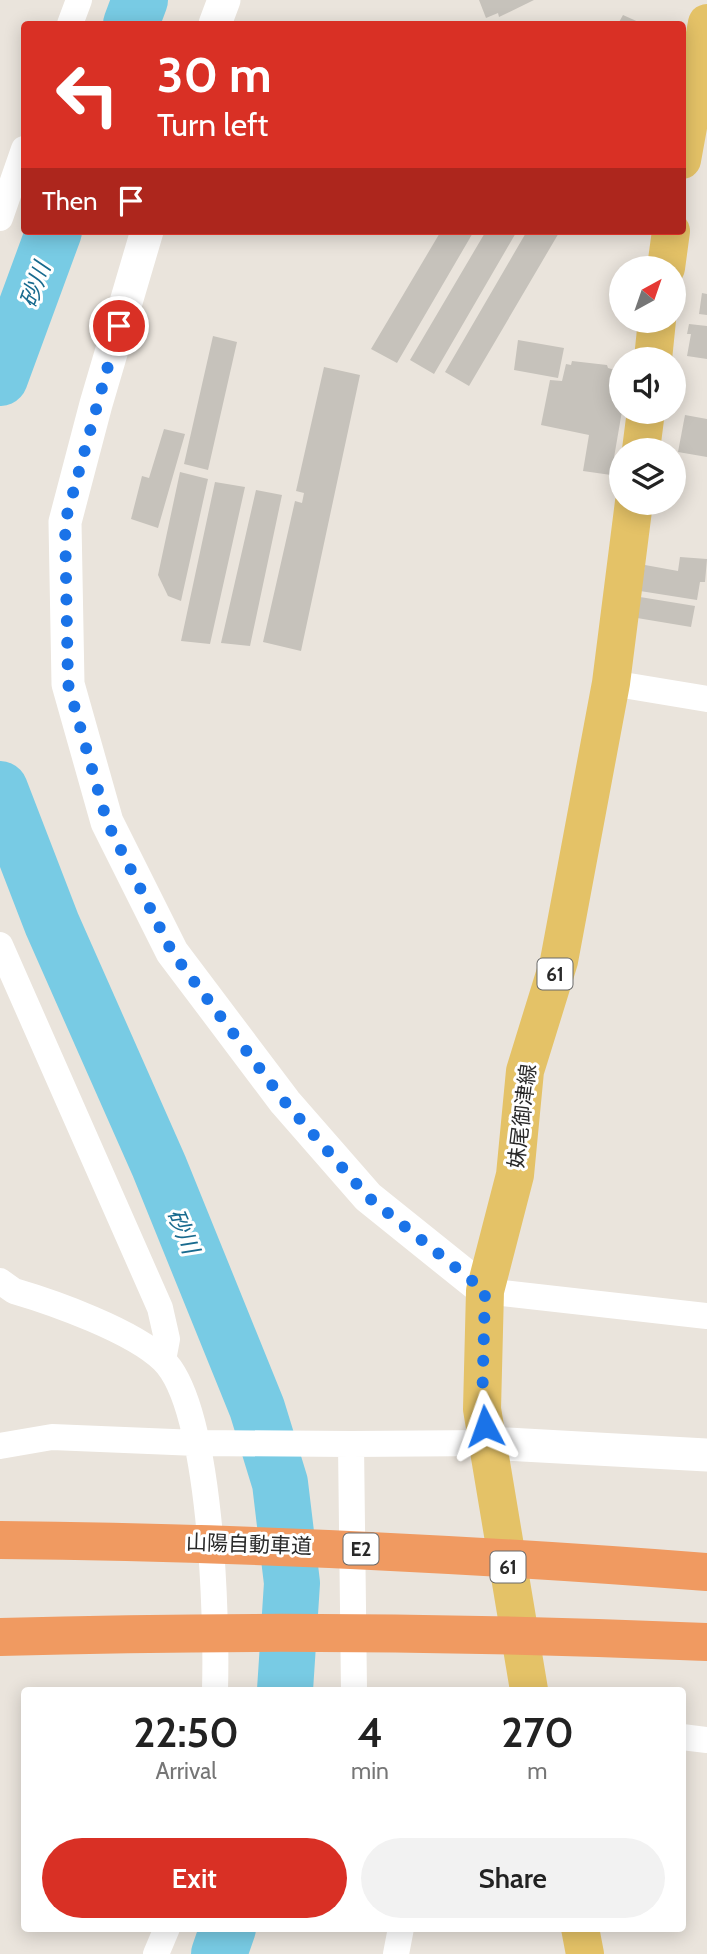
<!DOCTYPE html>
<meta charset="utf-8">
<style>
:root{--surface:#fff;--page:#f2f2f2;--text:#222;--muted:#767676;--accent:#d93025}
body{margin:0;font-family:Cabin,"Noto Sans JP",sans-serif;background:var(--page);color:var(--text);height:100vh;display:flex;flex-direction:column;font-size:26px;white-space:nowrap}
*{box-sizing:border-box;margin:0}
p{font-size:23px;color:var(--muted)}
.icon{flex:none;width:38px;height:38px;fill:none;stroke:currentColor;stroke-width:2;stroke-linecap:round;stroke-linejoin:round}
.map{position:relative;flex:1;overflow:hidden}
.side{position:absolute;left:21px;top:1687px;width:665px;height:245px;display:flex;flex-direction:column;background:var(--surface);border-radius:7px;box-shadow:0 4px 18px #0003}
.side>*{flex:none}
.top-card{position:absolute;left:21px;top:21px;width:665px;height:214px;border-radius:7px;box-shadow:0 4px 18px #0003;background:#d93025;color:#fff;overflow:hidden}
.needle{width:46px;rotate:40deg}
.buttons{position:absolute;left:609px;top:256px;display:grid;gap:14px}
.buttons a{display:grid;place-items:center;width:77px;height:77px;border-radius:50%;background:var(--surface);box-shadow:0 4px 18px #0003;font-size:35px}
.pin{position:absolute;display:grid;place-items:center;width:60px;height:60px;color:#fff;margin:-30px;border:4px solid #fff;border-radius:50%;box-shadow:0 2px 7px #0007}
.me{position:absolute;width:77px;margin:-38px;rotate:356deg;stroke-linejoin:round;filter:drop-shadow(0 0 5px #0008)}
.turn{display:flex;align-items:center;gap:24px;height:147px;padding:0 21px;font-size:32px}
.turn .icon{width:91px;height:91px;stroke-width:2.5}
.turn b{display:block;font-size:49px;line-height:60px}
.then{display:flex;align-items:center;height:66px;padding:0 21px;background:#0003;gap:14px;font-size:26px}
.eta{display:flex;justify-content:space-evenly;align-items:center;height:119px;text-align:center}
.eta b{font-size:42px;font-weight:600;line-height:49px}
.cta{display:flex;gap:14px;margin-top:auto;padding:14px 21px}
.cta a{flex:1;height:80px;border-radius:42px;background:var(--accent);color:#fff;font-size:28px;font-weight:600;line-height:80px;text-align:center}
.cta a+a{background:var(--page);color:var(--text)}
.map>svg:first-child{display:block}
</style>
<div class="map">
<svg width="707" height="1954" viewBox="0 0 707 1954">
<rect width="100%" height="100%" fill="#eae4dc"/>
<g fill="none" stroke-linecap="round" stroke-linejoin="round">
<path stroke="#78cbe4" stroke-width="56" d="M 131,24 L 140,0
M 0,378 L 54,231
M 0,789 L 52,924 L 159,1166 L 257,1408 L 280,1483 L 292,1583 L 285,1690
M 219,1954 L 228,1928"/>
</g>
<path fill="#c6c2bb" d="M 479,0 L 534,0 L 499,17 L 498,13 L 486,18 Z
M 623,15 L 643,24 L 618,24 Z
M 441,231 L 474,231 L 397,363 L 371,349 Z
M 486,231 L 517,231 L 434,374 L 410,360 Z
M 527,231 L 560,231 L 469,386 L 445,372 Z
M 702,293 L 707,294 L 707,315 L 699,314 Z
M 689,324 L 707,326 L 707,359 L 687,356 L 691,334 L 687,334 Z
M 213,336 L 237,342 L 208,470 L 184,464 Z
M 518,340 L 564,348 L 558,378 L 514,370 Z
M 572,361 L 607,365 L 608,368 L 615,370 L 610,393 L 621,395 L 622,411 L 611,475 L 583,471 L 589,435 L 541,425 L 550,380 L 562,381 L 566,364 L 571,365 Z
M 324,367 L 360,375 L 301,651 L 263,642 L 295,501 L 302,503 L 304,493 L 296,491 Z
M 685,415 L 707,419 L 707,457 L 678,452 Z
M 164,429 L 185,434 L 158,528 L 131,519 L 142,476 L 149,478 Z
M 180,472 L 208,479 L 181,601 L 168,596 L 158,575 Z
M 215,482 L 245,487 L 210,644 L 181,641 Z
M 256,490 L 282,495 L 250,646 L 221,643 Z
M 680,557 L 707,559 L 705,582 L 700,582 L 697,600 L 640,591 L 645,565 L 678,571 Z
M 640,597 L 695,606 L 691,627 L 637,618 Z"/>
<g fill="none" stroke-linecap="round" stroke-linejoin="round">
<path stroke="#fff" stroke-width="26" d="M 70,24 L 79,0
M 0,218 L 24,149
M 611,683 L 707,699
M 0,945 L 160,1308 L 167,1339 L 163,1360
M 0,1281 L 14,1291 C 55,1303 133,1331 163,1360 C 212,1407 217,1622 215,1690
M 485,1291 L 707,1316
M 0,1446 L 52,1437 L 197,1443 L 351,1444
M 354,1690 L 351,1444 L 487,1443
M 682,1737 L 707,1740
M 156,1954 L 167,1928
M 396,1954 L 401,1928"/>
<path stroke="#fff" stroke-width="33" d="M 215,24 L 224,0
M 147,231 L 96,404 L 65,522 L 68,684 L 107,822 L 172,952 L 285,1102 L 368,1197 L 485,1291
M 487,1443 L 707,1455"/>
<path stroke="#e4c267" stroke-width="38" d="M 682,160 L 707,23
M 666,268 L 671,231
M 653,359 L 657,320
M 641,450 L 646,411
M 529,1690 L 482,1409 L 485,1291 L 515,1175 L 525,1071 L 559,961 L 611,683 L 634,502
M 580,1928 L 585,1954"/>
<path stroke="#f09a61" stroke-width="38" d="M 0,1540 C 236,1542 471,1554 707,1572
M 0,1637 C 236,1630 471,1632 707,1642"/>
</g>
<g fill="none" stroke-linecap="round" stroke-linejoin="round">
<path stroke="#1a73e8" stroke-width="12" stroke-dasharray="0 21.6" d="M 119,326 L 65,522 L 68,684 L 107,822 L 172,952 L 285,1102 L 368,1197 L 485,1291 L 482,1409 L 485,1426"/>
</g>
<g text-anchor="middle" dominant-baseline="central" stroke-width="6" stroke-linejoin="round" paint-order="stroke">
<g fill="#fff" stroke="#696969" stroke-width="2">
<rect x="537.5" y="958.5" width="35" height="31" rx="5"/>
<rect x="343.5" y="1533.5" width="35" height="31" rx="5"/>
<rect x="490.5" y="1551.5" width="35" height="31" rx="5"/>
</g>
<g font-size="19" font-weight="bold" fill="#292929">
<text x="555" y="974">61</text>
<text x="361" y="1549">E2</text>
<text x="508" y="1567">61</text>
</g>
<g font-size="21" fill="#292929" stroke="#fff">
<text transform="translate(522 1116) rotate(-83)">妹尾御津線</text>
<text transform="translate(249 1544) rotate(2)">山陽自動車道</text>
</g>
<g font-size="23" font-style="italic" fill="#186a8e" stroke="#fff">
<text transform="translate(35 285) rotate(-70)">砂川</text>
<text transform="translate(183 1231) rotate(67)">砂川</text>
</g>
</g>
</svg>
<div class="buttons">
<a><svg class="needle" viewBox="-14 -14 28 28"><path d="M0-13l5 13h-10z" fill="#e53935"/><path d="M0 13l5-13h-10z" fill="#767676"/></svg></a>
<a><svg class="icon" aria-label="sound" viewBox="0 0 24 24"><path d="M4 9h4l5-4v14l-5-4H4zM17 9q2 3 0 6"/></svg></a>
<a><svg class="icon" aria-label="layers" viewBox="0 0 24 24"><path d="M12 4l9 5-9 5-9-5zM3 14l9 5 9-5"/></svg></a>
</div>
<div class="pin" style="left:119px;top:326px;background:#d93025"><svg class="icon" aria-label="arrive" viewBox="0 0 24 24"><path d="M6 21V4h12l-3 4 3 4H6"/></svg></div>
<svg class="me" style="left:485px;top:1426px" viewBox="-20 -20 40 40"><path d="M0-17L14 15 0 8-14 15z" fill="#1a73e8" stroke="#fff" stroke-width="4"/></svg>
<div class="top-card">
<div class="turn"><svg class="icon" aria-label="left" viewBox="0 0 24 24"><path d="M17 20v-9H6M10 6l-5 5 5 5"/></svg><div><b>30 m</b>Turn left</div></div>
<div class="then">Then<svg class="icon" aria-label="arrive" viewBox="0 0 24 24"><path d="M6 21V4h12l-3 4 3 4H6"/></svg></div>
</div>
<section class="side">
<div class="eta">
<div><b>22:50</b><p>Arrival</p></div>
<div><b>4</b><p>min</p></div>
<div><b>270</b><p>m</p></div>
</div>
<div class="cta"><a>Exit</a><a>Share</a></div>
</section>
</div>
